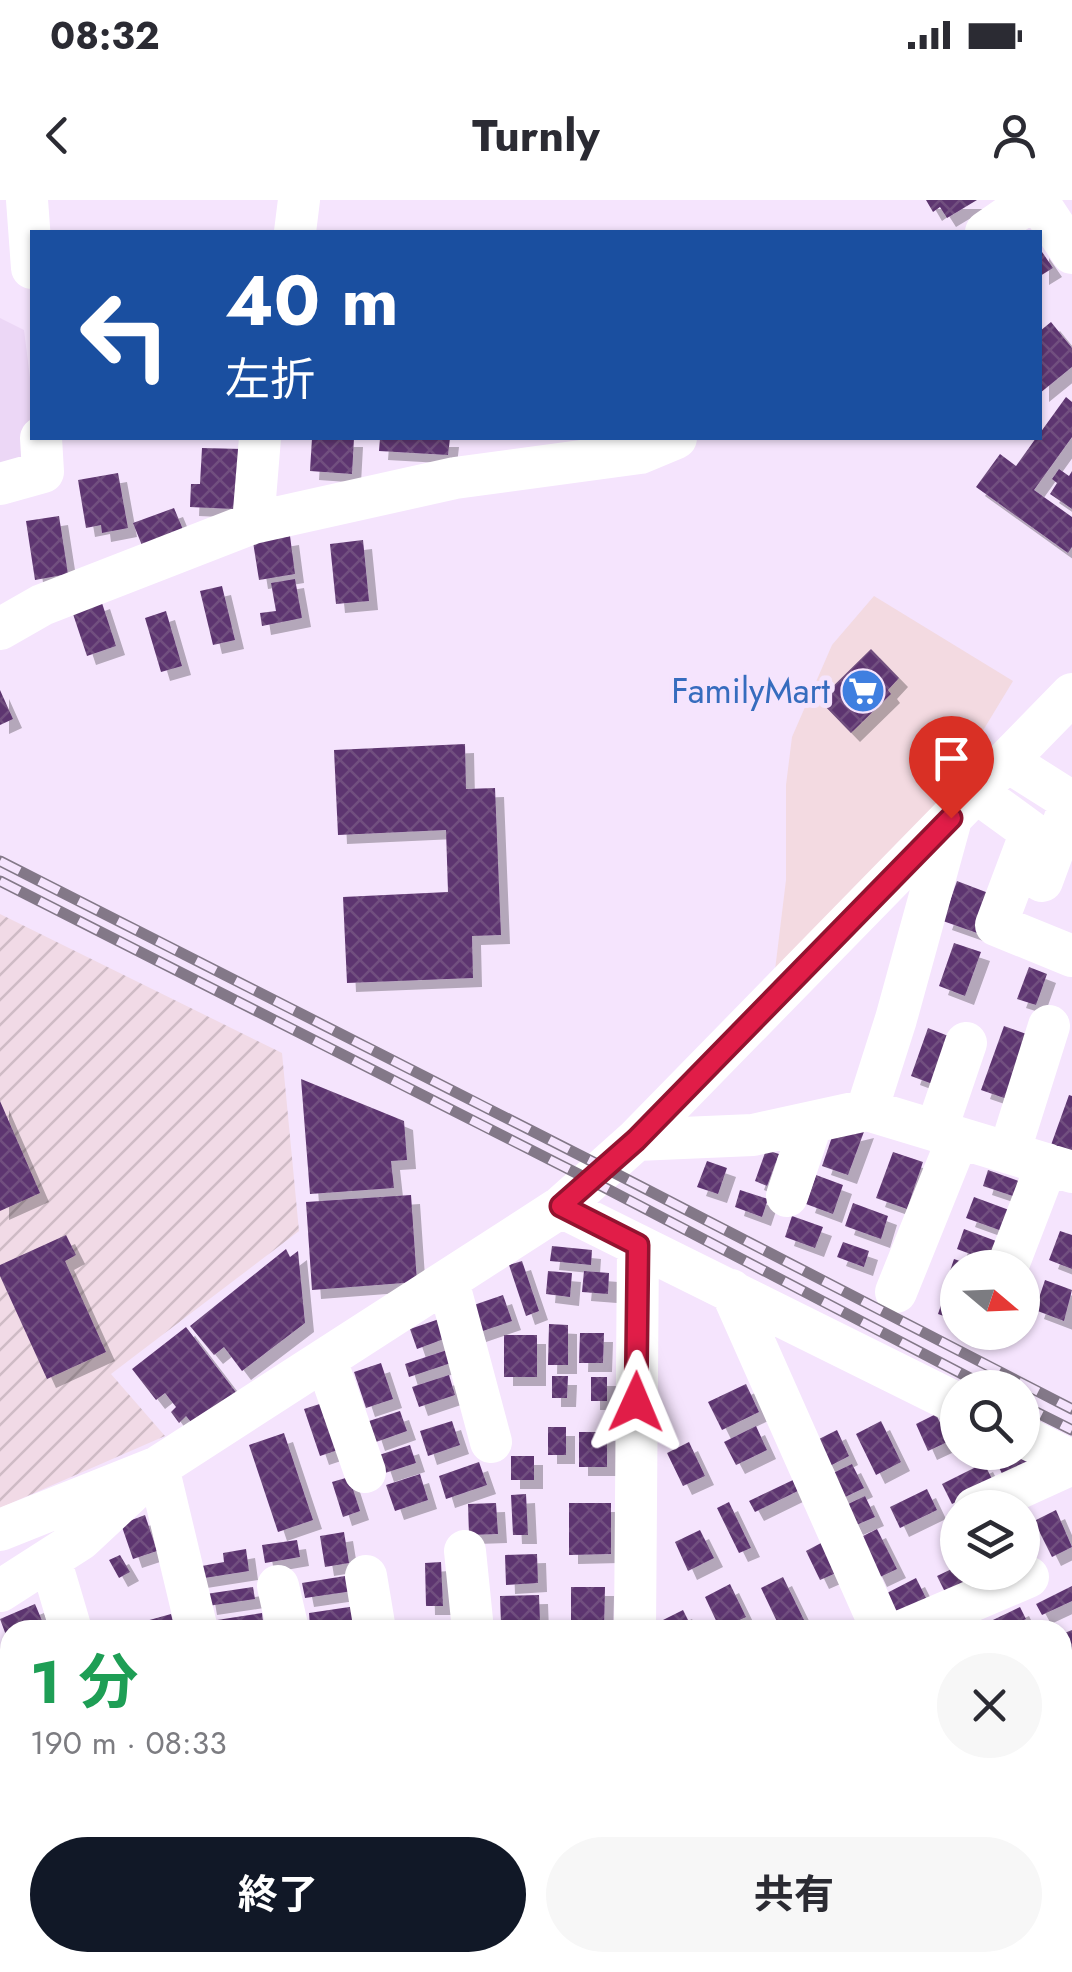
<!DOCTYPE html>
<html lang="ja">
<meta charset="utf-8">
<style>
:root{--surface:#fff;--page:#f7f7f7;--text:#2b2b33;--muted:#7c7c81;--accent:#111827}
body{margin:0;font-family:Jost,"Noto Sans JP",sans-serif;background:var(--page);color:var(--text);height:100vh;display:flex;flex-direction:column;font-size:38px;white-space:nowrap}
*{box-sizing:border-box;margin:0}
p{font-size:32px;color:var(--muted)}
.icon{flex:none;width:55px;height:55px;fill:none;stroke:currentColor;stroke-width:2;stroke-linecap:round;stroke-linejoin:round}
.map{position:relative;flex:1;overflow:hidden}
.side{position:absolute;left:0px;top:1420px;width:1072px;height:352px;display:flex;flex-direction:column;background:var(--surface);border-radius:30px 30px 0 0;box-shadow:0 2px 8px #0004}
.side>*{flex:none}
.guide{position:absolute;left:30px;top:30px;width:1012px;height:210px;border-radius:0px;box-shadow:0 2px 8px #0004;background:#1a4fa0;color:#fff;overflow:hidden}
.needle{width:65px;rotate:109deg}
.tools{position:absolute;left:940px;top:1050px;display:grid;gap:20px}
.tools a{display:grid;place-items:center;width:100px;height:100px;border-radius:50%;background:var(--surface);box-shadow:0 2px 8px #0004;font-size:50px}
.pin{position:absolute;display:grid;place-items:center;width:85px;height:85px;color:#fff;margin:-102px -42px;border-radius:50% 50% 50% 0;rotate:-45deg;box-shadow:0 0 10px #0007}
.pin .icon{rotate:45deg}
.me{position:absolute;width:110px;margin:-55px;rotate:1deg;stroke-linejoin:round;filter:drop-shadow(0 0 8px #0008)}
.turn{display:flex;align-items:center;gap:35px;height:210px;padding:0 30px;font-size:45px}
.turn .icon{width:130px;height:130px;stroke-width:2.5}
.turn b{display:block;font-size:70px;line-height:85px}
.round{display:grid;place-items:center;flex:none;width:105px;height:105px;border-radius:52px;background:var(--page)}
.headline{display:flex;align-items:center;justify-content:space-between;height:170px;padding:0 30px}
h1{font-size:60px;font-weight:700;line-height:75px;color:#1e9e55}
.action{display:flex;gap:20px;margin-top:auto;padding:20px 30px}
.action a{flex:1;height:115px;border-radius:60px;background:var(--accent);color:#fff;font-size:40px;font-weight:700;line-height:115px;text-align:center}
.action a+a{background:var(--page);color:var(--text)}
.status{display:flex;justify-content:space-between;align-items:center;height:70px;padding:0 50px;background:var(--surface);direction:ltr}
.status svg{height:28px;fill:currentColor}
header{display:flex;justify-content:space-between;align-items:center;height:130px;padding:0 30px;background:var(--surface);font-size:45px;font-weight:700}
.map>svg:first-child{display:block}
</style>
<div class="status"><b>08:32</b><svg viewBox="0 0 49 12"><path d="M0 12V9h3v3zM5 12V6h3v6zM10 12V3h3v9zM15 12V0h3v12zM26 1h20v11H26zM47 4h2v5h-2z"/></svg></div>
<header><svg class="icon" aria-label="back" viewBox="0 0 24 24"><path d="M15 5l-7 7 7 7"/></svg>Turnly<svg class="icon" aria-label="person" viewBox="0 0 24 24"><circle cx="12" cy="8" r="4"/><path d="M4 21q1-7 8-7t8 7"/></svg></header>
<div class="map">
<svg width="1072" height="1772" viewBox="0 0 1072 1772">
<defs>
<pattern id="industrial-furrows" width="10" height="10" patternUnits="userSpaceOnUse" patternTransform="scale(2.5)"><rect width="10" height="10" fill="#f1dae6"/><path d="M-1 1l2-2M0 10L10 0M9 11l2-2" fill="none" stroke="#cfbbc5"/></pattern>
<pattern id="building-cross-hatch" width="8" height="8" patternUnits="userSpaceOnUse" patternTransform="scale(2.5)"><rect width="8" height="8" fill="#5d356f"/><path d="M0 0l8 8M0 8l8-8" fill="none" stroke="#71507f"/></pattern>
<filter id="shadow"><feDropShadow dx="9" dy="9" stdDeviation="0" flood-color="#0004"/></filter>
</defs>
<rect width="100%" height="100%" fill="#f5e4fd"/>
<path fill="#f3dae1" d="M 874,396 L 1013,481 L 973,547 L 955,594 L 775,770 L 786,680 L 786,585 L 792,537 L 832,445 Z"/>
<path fill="url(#industrial-furrows)" d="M 0,714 L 282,853 L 299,1031 L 111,1174 L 165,1236 L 0,1308 Z"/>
<path fill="#ecd7f6" d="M 0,118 L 24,130 L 32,194 L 32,238 L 38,238 L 0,284 Z"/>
<path fill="url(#building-cross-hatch)" filter="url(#shadow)" d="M 926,0 L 977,0 L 947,18 L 940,7 L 933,12 Z
M 1040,49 L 1053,68 L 1040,76 Z
M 1051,122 L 1072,148 L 1072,167 L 1040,193 L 1040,131 Z
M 1066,197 L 1072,202 L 1072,237 L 1034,290 L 1072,317 L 1072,347 L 1068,353 L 976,287 L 1000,254 L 1016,266 L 1036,238 L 1040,238 L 1040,233 Z
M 312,238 L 354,238 L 352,274 L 310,271 Z
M 380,238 L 450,238 L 448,255 L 379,251 Z
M 202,248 L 243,249 L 234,309 L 190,307 L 191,284 L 200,284 Z
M 1059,269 L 1069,276 L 1072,271 L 1072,309 L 1050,294 L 1057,283 L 1052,279 Z
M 118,273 L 128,328 L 102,333 L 101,325 L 86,328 L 78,280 Z
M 174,308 L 184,332 L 143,348 L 133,323 Z
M 59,316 L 68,374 L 35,380 L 26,321 Z
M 290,336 L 295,374 L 259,380 L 253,342 Z
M 363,340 L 369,401 L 336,404 L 330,344 Z
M 295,379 L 302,418 L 262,426 L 260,413 L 276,411 L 271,383 Z
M 222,386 L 235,440 L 213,445 L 200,391 Z
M 101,400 L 116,446 L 87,456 L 72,411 Z
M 166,411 L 182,466 L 161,472 L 145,418 Z
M 871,449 L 899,478 L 888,490 L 891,494 L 851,533 L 819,500 Z
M 0,490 L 13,519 L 0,525 Z
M 465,544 L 466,589 L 495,588 L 501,735 L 472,736 L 473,778 L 347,783 L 343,697 L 448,692 L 446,630 L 338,635 L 334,550 Z
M 957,681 L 991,694 L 977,733 L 943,721 Z
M 954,743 L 981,752 L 965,796 L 939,786 Z
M 1029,767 L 1047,774 L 1036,805 L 1017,799 Z
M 1004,826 L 1032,836 L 1010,900 L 981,890 Z
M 928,828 L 956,839 L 938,886 L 911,876 Z
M 301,879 L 404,921 L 407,960 L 391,961 L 394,988 L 310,994 Z
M 1069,895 L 1072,896 L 1072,952 L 1051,945 Z
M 0,901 L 40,993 L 0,1011 Z
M 865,929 L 848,975 L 822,966 L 832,937 Z
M 766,950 L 779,954 L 767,986 L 755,981 Z
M 893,952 L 923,962 L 907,1009 L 876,998 Z
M 707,961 L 727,968 L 718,994 L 697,987 Z
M 988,970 L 1024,983 L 1019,998 L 983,986 Z
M 816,975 L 843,985 L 833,1014 L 806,1004 Z
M 740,990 L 768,999 L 762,1017 L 735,1007 Z
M 411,995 L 417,1082 L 312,1090 L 306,1002 Z
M 974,997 L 1009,1010 L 1002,1031 L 966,1018 Z
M 853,1003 L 888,1016 L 881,1039 L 845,1026 Z
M 792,1016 L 823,1027 L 815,1048 L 785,1037 Z
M 964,1029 L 996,1041 L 989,1061 L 957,1049 Z
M 1060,1031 L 1072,1035 L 1072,1069 L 1049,1060 Z
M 66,1035 L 76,1055 L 65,1061 L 106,1152 L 47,1179 L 0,1076 L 0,1065 Z
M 843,1042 L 869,1051 L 864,1067 L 837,1057 Z
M 552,1046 L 592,1050 L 591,1065 L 550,1061 Z
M 286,1049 L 290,1057 L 298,1051 L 305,1123 L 242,1171 L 224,1147 L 214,1155 L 190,1126 Z
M 954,1059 L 978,1067 L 978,1068 L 958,1068 L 958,1080 L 948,1077 Z
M 522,1061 L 539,1111 L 526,1116 L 509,1065 Z
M 548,1071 L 572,1073 L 570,1097 L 546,1094 Z
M 584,1071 L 609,1073 L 608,1094 L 582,1092 Z
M 1045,1080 L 1072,1090 L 1064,1121 L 1035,1110 Z
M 946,1090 L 958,1094 L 958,1121 L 938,1114 Z
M 503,1095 L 512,1121 L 477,1133 L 468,1107 Z
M 445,1117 L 452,1136 L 417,1149 L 410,1129 Z
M 549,1124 L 568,1125 L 568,1165 L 548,1165 Z
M 186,1127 L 238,1195 L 191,1222 L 186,1216 L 179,1223 L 171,1212 L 176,1207 L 165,1193 L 156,1200 L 132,1169 Z
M 580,1133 L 604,1133 L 603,1163 L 579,1163 Z
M 504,1135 L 537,1135 L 537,1177 L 504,1177 Z
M 450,1149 L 454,1162 L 409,1177 L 405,1164 Z
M 381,1163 L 393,1199 L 366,1208 L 354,1172 Z
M 449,1175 L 455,1195 L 419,1207 L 412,1187 Z
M 552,1176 L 568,1176 L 567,1198 L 552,1198 Z
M 591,1177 L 607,1177 L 607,1201 L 591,1201 Z
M 746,1184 L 759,1212 L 722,1230 L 708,1202 Z
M 329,1201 L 344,1248 L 320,1256 L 304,1209 Z
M 400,1211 L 407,1231 L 376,1242 L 369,1221 Z
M 936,1214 L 943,1229 L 958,1223 L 958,1237 L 928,1251 L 916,1224 Z
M 452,1221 L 460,1245 L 428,1256 L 420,1231 Z
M 881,1221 L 901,1262 L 876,1275 L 856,1234 Z
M 756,1226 L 767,1250 L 736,1265 L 724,1242 Z
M 548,1227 L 566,1227 L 566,1255 L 548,1255 Z
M 837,1230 L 849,1256 L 828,1267 L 815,1241 Z
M 579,1232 L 607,1232 L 607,1267 L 579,1267 Z
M 284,1233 L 313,1320 L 278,1332 L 249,1245 Z
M 689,1242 L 705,1276 L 683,1286 L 667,1253 Z
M 410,1245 L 416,1263 L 385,1273 L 379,1255 Z
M 1009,1252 L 1020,1252 L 1041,1265 L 1006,1282 L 995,1259 Z
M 511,1256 L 534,1256 L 534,1280 L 511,1280 Z
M 479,1262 L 487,1285 L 446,1299 L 439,1276 Z
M 984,1263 L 994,1283 L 952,1304 L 942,1284 Z
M 852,1264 L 864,1288 L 841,1299 L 829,1275 Z
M 420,1274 L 428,1300 L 395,1311 L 386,1285 Z
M 349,1277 L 360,1311 L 343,1317 L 332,1282 Z
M 793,1280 L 798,1291 L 755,1312 L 749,1301 Z
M 927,1289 L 937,1310 L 900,1328 L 890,1307 Z
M 526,1294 L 528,1335 L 513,1335 L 511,1295 Z
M 865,1296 L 875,1317 L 854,1326 L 844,1306 Z
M 729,1302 L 751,1348 L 739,1353 L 717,1308 Z
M 496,1303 L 498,1334 L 469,1335 L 468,1304 Z
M 569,1303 L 611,1303 L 611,1354 L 569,1355 Z
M 1056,1310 L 1072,1347 L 1052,1357 L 1034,1321 Z
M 145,1315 L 157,1351 L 133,1359 L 121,1324 Z
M 877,1329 L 897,1369 L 878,1378 L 859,1338 Z
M 700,1330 L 714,1358 L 688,1371 L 675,1342 Z
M 344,1332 L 349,1363 L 325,1367 L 320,1336 Z
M 297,1340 L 300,1357 L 265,1363 L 262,1345 Z
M 821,1343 L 836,1373 L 820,1380 L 806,1351 Z
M 246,1349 L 249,1371 L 198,1379 L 196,1367 L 224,1362 L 223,1353 Z
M 537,1354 L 538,1383 L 506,1385 L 505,1355 Z
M 120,1355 L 130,1372 L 119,1378 L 109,1360 Z
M 441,1362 L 443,1406 L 426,1406 L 425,1363 Z
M 958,1366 L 958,1372 L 963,1372 L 970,1387 L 948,1398 L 937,1376 Z
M 351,1375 L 353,1391 L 305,1398 L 302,1383 Z
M 783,1377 L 804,1420 L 781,1430 L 761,1388 Z
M 916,1378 L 930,1406 L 898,1422 L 885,1394 Z
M 730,1384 L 746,1417 L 720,1429 L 705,1397 Z
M 1072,1386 L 1072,1401 L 1042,1415 L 1036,1404 Z
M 253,1387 L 255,1399 L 208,1406 L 206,1394 Z
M 571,1387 L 605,1387 L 604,1430 L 571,1430 Z
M 539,1395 L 540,1422 L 501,1424 L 500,1396 Z
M 35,1404 L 46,1430 L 10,1430 L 10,1446 L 0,1419 Z
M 356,1406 L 358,1419 L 310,1426 L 309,1413 Z
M 1020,1407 L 1026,1419 L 1003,1430 L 972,1430 Z
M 683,1410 L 693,1430 L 668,1430 L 663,1420 Z
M 262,1413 L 264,1430 L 218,1430 L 217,1420 Z
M 171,1414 L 175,1430 L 129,1430 L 128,1426 Z
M 1072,1430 L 1072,1468 L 1062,1473 L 1062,1434 Z
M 1072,1506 L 1072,1538 L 1062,1542 L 1062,1511 Z
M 1072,1562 L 1072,1601 L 1062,1606 L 1062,1566 Z
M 0,1585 L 10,1609 L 10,1620 L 0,1625 Z
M 1072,1629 L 1072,1670 L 1062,1651 L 1062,1633 Z
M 0,1693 L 10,1717 L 0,1724 Z
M 1072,1710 L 1072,1752 L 1062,1732 L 1062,1714 Z
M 10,1733 L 10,1762 L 32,1763 L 9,1772 L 0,1772 L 0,1737 Z
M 209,1762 L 242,1762 L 247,1772 L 213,1772 Z
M 342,1762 L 359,1762 L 363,1772 L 334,1772 L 332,1767 Z
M 422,1762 L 451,1762 L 430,1772 L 426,1772 Z
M 619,1762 L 636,1762 L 640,1770 L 607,1772 L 606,1769 Z
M 737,1762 L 770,1762 L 750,1772 L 742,1772 Z
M 806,1762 L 832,1762 L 837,1772 L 810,1772 Z
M 856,1762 L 889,1762 L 870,1772 L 860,1772 Z
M 941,1762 L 969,1762 L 973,1772 L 946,1772 Z
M 982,1762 L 1002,1762 L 1006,1772 L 987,1772 Z"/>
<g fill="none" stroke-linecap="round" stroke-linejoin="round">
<path stroke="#fff" stroke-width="42" d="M 27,0 L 32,68
M 1037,0 L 1072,53
M 295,32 L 299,0
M 986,32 L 1032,0
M 0,284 L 43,272 L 41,238
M 253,323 L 260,238
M 0,429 L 42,405 L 253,323 L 455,278 L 640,253 L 676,238
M 1007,561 L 1072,602
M 976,592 L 1031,632 L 996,725 L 1072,756
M 1042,681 L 1071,602
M 867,910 L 896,819 L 950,623
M 936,931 L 966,843
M 636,940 L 753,935 L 867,910 L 1072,972
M 1009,953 L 1049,826
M 787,996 L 812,922
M 561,1007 L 958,1204
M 1007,1068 L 1047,964
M 448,1081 L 491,1242
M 731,1090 L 882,1430
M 896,1092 L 958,938
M 326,1160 L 365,1272
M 1022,1236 L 1072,1261
M 158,1267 L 197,1430
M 975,1308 L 1072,1264
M 0,1330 L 158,1267 L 561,1007 L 636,940 L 1072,494
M 465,1351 L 473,1430
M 50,1359 L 71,1430
M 366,1376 L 375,1430
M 278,1386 L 288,1430
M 0,1391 L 81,1339 L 142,1282
M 635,1430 L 638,1045
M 904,1430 L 1028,1377
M 0,1537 L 10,1562
M 1062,1615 L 1072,1612
M 52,1762 L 56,1772
M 375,1762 L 379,1772
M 1025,1762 L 1029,1772
M 104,1772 L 129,1762
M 492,1772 L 517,1762
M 667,1772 L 683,1762"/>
<defs>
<path id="rail" d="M 0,661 L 605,968 L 1072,1209
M 0,681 L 592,981 L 989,1188
M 1022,1205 L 1072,1230"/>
</defs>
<use href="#rail" stroke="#837888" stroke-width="11"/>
<use href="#rail" stroke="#f5e4fd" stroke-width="8" stroke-dasharray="22" stroke-linecap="butt"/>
</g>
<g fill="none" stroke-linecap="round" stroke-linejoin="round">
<defs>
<path id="route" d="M 636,1202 L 638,1045 L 561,1006 L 636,940 L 951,618"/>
</defs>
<use href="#route" stroke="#92132f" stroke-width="25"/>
<use href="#route" stroke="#e11d48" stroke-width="18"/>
</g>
<defs>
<symbol id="supermarket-disc" viewBox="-11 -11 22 22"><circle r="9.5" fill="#3f7fe0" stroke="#f5e4fd"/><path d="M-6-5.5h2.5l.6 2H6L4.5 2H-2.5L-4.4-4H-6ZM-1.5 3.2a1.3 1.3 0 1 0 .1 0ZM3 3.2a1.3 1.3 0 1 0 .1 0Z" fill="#fff"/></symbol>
</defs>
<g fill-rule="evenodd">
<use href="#supermarket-disc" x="838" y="466" width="50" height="50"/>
</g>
<g text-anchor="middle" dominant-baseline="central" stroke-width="10" stroke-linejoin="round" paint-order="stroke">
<g font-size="35" fill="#366cbe" stroke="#f5e4fd" text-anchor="end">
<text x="830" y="491">FamilyMart</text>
</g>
</g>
</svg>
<div class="tools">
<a><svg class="needle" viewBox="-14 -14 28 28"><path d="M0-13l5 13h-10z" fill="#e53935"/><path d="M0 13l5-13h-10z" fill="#7c7c81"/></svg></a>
<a><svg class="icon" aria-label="search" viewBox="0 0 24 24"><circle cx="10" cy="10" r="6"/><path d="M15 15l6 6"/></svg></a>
<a><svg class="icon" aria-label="layers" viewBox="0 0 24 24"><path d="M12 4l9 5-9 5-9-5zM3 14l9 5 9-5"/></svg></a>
</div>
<div class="pin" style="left:951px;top:618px;background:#d93025"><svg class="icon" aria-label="arrive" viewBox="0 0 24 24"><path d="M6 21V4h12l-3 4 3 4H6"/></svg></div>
<svg class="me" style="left:636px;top:1202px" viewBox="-20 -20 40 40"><path d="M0-17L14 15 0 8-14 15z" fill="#e11d48" stroke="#fff" stroke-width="4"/></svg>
<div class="guide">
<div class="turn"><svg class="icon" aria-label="left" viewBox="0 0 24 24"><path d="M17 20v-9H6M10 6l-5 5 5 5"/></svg><div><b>40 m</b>左折</div></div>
</div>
<section class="side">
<div class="headline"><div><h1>1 分</h1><p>190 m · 08:33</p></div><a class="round"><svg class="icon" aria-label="close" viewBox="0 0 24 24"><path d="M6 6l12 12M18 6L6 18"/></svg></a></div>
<div class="action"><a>終了</a><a>共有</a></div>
</section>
</div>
